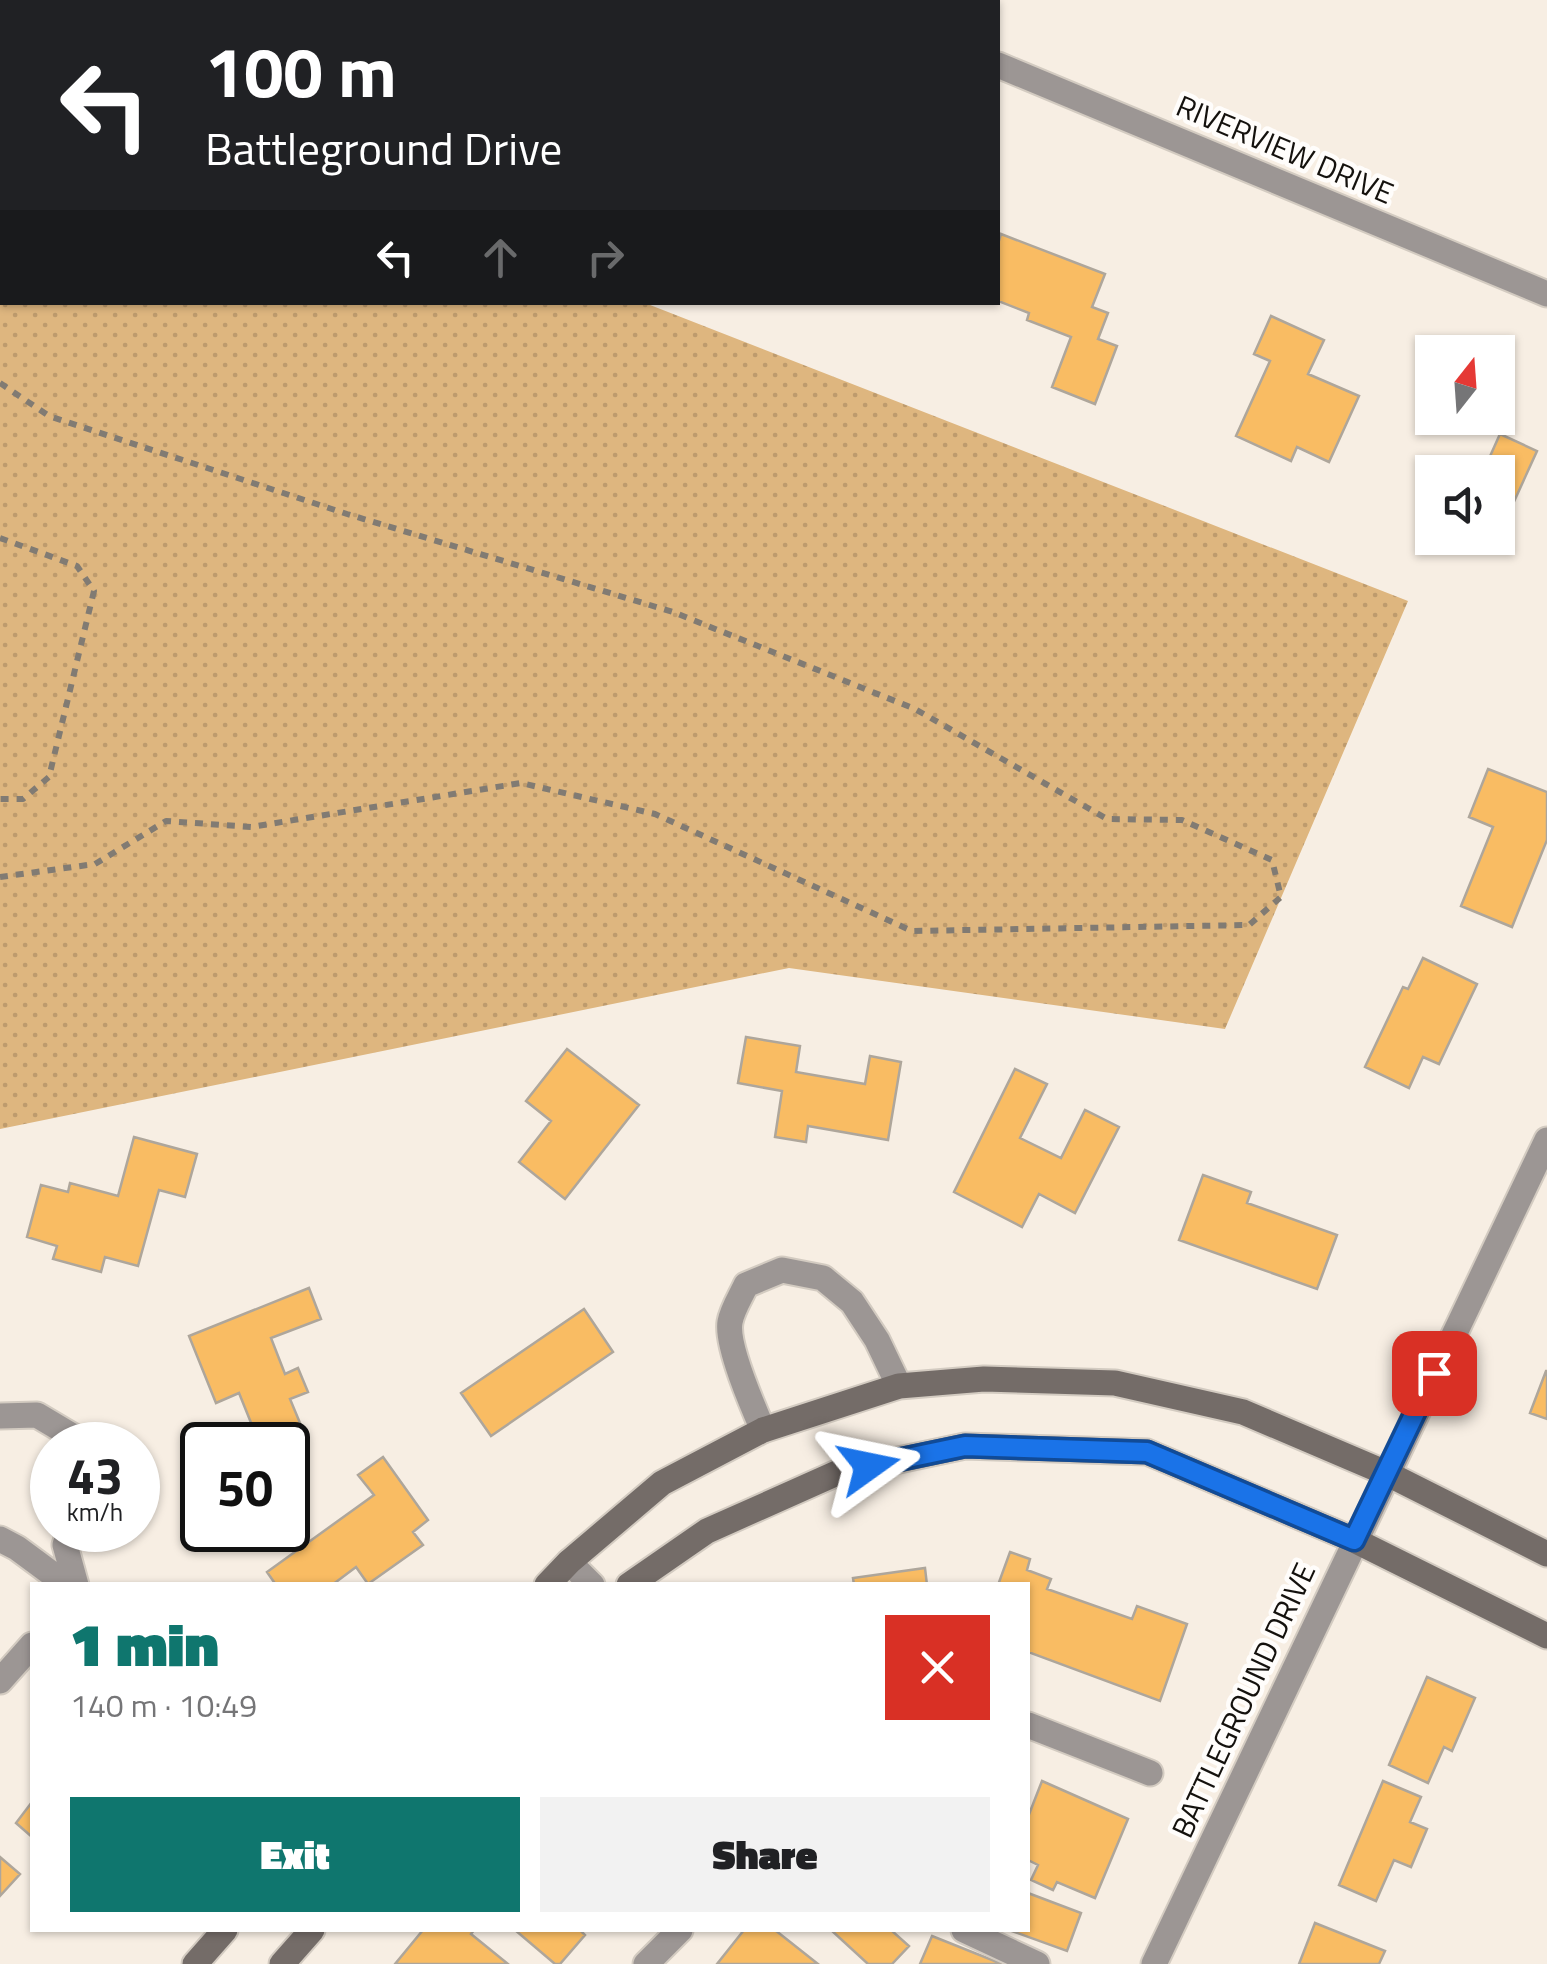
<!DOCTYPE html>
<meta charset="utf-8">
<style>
:root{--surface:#fff;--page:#f2f2f2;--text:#202124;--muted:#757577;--accent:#0f766e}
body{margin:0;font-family:"Titillium Web",sans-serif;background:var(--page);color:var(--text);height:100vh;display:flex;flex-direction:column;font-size:38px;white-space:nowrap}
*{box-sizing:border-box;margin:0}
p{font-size:32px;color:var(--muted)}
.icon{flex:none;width:55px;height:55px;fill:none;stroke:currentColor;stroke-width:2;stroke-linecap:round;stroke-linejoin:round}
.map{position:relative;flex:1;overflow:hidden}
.panel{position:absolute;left:30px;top:1582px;width:1000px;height:350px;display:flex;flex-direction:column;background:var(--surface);border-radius:0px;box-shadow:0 2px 8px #0004}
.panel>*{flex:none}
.hud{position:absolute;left:0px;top:0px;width:1000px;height:305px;box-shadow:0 2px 8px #0004;background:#202124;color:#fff;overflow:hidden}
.needle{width:65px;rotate:17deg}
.buttons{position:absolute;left:1415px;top:335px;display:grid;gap:20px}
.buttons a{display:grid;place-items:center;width:100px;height:100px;border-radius:0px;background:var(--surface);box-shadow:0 2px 8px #0004;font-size:50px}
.speed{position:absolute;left:30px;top:1422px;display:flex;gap:20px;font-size:50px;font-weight:700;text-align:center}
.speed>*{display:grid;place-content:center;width:130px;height:130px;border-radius:50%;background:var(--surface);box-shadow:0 2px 8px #0004;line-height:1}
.speed small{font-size:25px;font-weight:400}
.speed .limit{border:5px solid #111;border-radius:15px;background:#fff;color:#111}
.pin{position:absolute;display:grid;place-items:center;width:85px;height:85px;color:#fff;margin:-42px;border-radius:20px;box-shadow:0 5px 15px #0006}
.me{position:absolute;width:110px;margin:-55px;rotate:78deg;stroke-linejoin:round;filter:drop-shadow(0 0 8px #0008)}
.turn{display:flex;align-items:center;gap:35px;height:210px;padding:0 40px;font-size:45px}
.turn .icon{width:130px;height:130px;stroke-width:2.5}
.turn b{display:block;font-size:70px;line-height:85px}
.lanes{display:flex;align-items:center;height:95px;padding:0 40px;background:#0003;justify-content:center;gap:50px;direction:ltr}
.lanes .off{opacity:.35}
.round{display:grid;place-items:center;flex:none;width:105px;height:105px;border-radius:0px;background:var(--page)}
.overview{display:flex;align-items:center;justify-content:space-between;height:170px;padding:0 40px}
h1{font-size:60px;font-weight:800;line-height:75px;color:var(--accent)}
.action{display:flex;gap:20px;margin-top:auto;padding:20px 40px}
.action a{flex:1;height:115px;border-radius:0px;background:var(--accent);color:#fff;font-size:40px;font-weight:800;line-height:115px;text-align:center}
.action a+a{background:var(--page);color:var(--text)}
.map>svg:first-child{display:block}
</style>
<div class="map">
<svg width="1547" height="1964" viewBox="0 0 1547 1964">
<defs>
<pattern id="grass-dots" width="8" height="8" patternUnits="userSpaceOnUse" patternTransform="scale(2.5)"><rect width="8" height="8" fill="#deb67f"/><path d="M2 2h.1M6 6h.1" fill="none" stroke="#be9b6d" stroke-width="1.8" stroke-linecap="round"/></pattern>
</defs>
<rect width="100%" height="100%" fill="#f7eee3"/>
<path fill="url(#grass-dots)" d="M 0,50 L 2,51 L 2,302 L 645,303 L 1408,601 L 1225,1029 L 789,968 L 0,1129 Z"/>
<path fill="#f9bc63" stroke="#aea69b" stroke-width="2.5" d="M 1001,234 L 1105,274 L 1092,307 L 1108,313 L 1098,339 L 1117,346 L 1095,404 L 1052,387 L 1071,337 L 1027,320 L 1029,313 L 998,301 L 998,244 Z
M 1271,316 L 1324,340 L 1308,374 L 1359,396 L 1329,462 L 1297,447 L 1291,461 L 1236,436 L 1270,361 L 1254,354 Z
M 1500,434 L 1537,451 L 1502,528 L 1498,526 L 1498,472 L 1483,472 Z
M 1488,769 L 1547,792 L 1547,840 L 1512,927 L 1461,906 L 1493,827 L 1469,817 Z
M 1423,958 L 1477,984 L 1439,1064 L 1423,1057 L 1409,1088 L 1365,1067 L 1403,987 L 1408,989 Z
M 746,1037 L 800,1046 L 796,1072 L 865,1084 L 870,1056 L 901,1062 L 888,1140 L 808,1126 L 806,1142 L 775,1137 L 782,1091 L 738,1083 Z
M 567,1049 L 639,1105 L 565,1199 L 519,1162 L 551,1121 L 526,1101 Z
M 1015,1069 L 1047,1084 L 1020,1138 L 1061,1158 L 1085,1110 L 1119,1127 L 1075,1213 L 1039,1194 L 1022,1227 L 954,1192 Z
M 134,1137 L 197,1154 L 185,1197 L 159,1190 L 138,1266 L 105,1257 L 101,1272 L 53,1259 L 57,1246 L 27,1237 L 41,1185 L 68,1192 L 70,1183 L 118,1196 Z
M 1203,1175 L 1251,1192 L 1247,1203 L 1337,1235 L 1317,1289 L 1179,1240 Z
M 309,1288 L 321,1319 L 271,1338 L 285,1374 L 298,1368 L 308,1392 L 290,1399 L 305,1435 L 279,1445 L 260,1445 L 239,1393 L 216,1403 L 189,1336 Z
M 584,1309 L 613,1352 L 491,1436 L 461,1393 Z
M 1546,1371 L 1547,1371 L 1547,1419 L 1530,1413 Z
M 383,1457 L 428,1520 L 413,1532 L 423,1545 L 368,1584 L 356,1567 L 332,1585 L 276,1585 L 267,1572 L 374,1495 L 358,1475 Z
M 1010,1552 L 1030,1559 L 1027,1570 L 1051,1579 L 1047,1589 L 1132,1619 L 1137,1606 L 1187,1624 L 1160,1701 L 1028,1652 L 1028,1585 L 998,1585 Z
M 925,1568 L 927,1585 L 854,1585 L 853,1578 Z
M 1427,1677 L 1475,1698 L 1452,1751 L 1444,1747 L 1428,1783 L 1389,1765 Z
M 1042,1781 L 1128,1819 L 1095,1898 L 1057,1882 L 1053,1890 L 1031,1880 L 1038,1865 L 1028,1860 L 1028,1817 Z
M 1383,1781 L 1421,1797 L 1410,1822 L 1427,1829 L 1411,1867 L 1394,1860 L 1376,1901 L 1339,1885 Z
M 32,1802 L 32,1837 L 16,1823 Z
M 0,1857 L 20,1874 L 0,1896 Z
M 1028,1893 L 1081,1913 L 1067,1951 L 1009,1930 L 1028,1930 Z
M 1315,1923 L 1385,1951 L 1379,1964 L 1299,1964 Z
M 423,1930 L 474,1930 L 471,1934 L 508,1964 L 395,1964 Z
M 515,1930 L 580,1930 L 585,1935 L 560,1964 L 555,1964 Z
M 744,1930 L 775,1930 L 818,1964 L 717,1964 Z
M 831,1930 L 891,1930 L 909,1946 L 892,1964 L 868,1964 Z
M 932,1936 L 1002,1964 L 920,1964 Z"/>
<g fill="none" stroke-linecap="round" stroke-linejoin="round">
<defs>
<path id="minor" d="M 841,0 L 847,2
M 998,65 L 1547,294
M 0,1416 L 37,1415 L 74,1437 L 77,1445
M 763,1430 C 753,1407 726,1345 730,1322 C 732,1310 741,1296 746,1285 L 782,1270 L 823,1278 L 852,1302 L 877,1340 L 899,1386
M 70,1530 L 65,1545 L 76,1585
M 0,1539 L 17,1548 L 67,1585
M 569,1562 L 592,1585
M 0,1681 L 32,1645
M 1028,1725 L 1150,1773
M 964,1930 L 1037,1964
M 646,1964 L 680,1930
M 1154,1964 L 1547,1140"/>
<path id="secondary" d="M 547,1585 L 569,1562 L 662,1483 L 763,1430 L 899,1386 L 984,1379 L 1115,1383 L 1243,1412 L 1386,1473 L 1547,1554
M 629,1585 L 707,1531 L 837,1473 L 965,1446 L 1147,1452 L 1354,1540 L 1547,1636
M 195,1964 L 225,1930
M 282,1964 L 312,1930"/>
</defs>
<use href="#minor" stroke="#d3cbc1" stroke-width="29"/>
<use href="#secondary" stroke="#d3cbc1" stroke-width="29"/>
<path stroke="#817b73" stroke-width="6" stroke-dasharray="8 8" stroke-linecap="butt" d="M 0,383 L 49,416 L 347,514 L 673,612 L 915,709 L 1107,819 L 1182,820 L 1272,860 L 1281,897 L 1249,925 L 912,931 L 655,814 L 521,783 L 251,827 L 166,821 L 95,864 L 0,877
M 0,538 L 77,566 L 94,591 L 49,777 L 23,799 L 0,799"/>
<use href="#minor" stroke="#9c9694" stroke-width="25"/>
<use href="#secondary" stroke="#746c68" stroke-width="25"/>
</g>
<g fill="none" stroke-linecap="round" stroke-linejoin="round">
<defs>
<path id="route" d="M 869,1466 L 965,1446 L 1147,1452 L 1354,1540 L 1434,1373"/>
</defs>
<use href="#route" stroke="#114b97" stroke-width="25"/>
<use href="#route" stroke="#1a73e8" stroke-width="18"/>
</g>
<g text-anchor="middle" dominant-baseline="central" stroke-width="9" stroke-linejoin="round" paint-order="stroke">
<g font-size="30" fill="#14110d" stroke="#fffdfb">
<text transform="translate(1285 149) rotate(23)">RIVERVIEW DRIVE</text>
<text transform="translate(1243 1700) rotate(-65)">BATTLEGROUND DRIVE</text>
</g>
</g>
</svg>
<div class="buttons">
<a><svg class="needle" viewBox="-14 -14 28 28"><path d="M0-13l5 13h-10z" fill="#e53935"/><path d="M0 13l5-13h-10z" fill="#757577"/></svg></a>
<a><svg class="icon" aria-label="sound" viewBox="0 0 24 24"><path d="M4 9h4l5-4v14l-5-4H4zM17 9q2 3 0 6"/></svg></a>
</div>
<div class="speed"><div>43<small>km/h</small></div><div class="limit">50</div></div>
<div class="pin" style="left:1434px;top:1373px;background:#d93025"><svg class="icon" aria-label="arrive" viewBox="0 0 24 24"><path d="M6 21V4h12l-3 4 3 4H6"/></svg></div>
<svg class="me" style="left:869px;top:1466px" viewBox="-20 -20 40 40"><path d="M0-17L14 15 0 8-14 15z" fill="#1a73e8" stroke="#fff" stroke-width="4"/></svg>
<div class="hud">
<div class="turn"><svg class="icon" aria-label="left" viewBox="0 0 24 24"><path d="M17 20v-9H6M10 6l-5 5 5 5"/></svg><div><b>100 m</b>Battleground Drive</div></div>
<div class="lanes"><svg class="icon" aria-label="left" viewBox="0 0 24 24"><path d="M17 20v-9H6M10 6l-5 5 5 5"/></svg><svg class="icon off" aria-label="ahead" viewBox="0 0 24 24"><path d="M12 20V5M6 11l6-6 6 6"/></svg><svg class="icon off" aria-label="right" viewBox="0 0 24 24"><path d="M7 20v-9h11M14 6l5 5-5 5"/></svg></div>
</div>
<section class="panel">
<div class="overview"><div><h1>1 min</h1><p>140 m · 10:49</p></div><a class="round" style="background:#d93025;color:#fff"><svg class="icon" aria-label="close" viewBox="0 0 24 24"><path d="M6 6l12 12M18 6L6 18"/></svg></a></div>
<div class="action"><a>Exit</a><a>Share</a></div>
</section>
</div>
